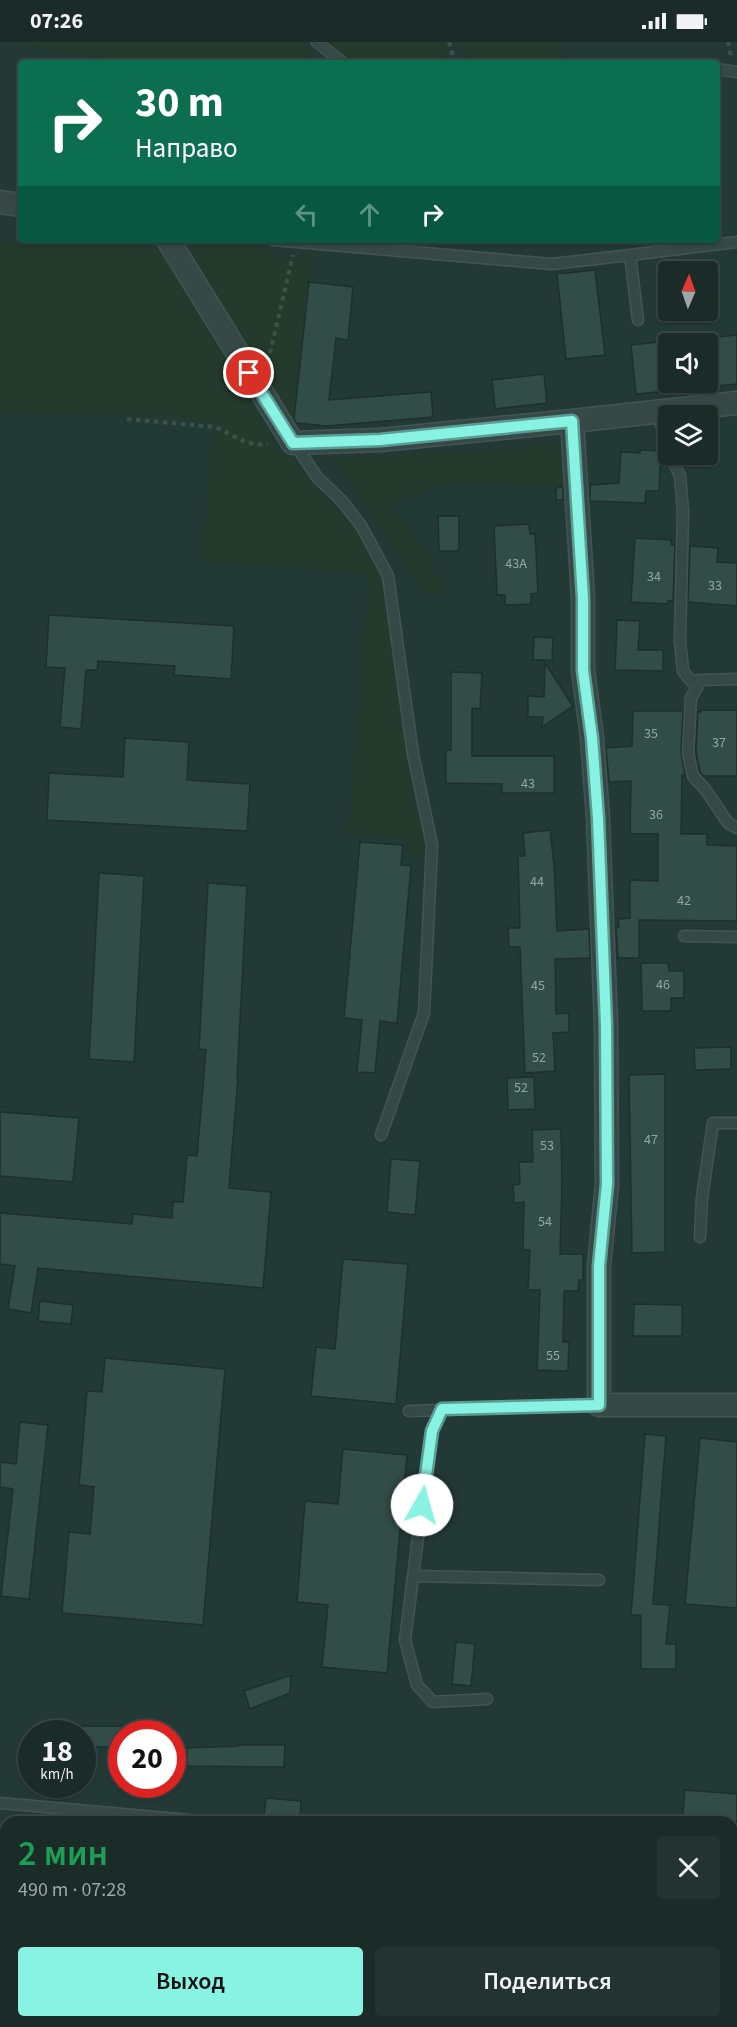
<!DOCTYPE html>
<html lang="ru">
<meta charset="utf-8">
<style>
:root{--surface:#1a2b28;--page:#233330;--text:#f1f3f6;--muted:#9fa7a8;--line:#384745;--accent:#89f3e3}
body{margin:0;font-family:"Source Sans 3",sans-serif;background:var(--page);color:var(--text);height:100vh;display:flex;flex-direction:column;font-size:22px;white-space:nowrap}
*{box-sizing:border-box;margin:0}
p{font-size:20px;color:var(--muted)}
.icon{flex:none;width:33px;height:33px;fill:none;stroke:currentColor;stroke-width:2;stroke-linecap:round;stroke-linejoin:round}
.map{position:relative;flex:1;overflow:hidden}
.side{position:absolute;left:0px;top:1774px;width:738px;height:212px;display:flex;flex-direction:column;background:var(--surface);border-radius:18px 18px 0 0;box-shadow:0 2px 4px #0004,0 0 0 2px var(--line)}
.side>*{flex:none}
.top-card{position:absolute;left:18px;top:18px;width:702px;height:183px;border-radius:6px;box-shadow:0 2px 4px #0004,0 0 0 2px var(--line);background:#0b6e4f;color:#fff;overflow:hidden}
.needle{width:39px;rotate:2deg}
.buttons{position:absolute;left:658px;top:219px;display:grid;gap:12px}
.buttons a{display:grid;place-items:center;width:60px;height:60px;border-radius:6px;background:var(--surface);box-shadow:0 2px 4px #0004,0 0 0 2px var(--line);font-size:30px}
.speed{position:absolute;left:18px;top:1678px;display:flex;gap:12px;font-size:30px;font-weight:700;text-align:center}
.speed>*{display:grid;place-content:center;width:78px;height:78px;border-radius:50%;background:var(--surface);box-shadow:0 2px 4px #0004,0 0 0 2px var(--line);line-height:1}
.speed small{font-size:15px;font-weight:400}
.speed .limit{border:9px solid #d22;background:#fff;color:#111}
.pin{position:absolute;display:grid;place-items:center;width:51px;height:51px;color:#fff;margin:-26px;border:3px solid #fff;border-radius:50%;box-shadow:0 2px 6px #0007}
.me{position:absolute;width:66px;margin:-33px;rotate:7deg;stroke-linejoin:round;filter:drop-shadow(0 0 4px #0008)}
.turn{display:flex;align-items:center;gap:21px;height:126px;padding:0 18px;font-size:27px}
.turn .icon{width:78px;height:78px;stroke-width:2.5}
.turn b{display:block;font-size:42px;line-height:51px}
.lanes{display:flex;align-items:center;height:57px;padding:0 18px;background:#0003;justify-content:center;gap:30px;direction:ltr}
.lanes .off{opacity:.35}
.round{display:grid;place-items:center;flex:none;width:63px;height:63px;border-radius:6px;background:var(--page)}
.overview{display:flex;align-items:center;justify-content:space-between;height:102px;padding:0 18px}
h1{font-size:36px;font-weight:600;line-height:45px;color:#1e9e55}
.action{display:flex;gap:12px;margin-top:auto;padding:12px 18px}
.action a{flex:1;height:69px;border-radius:6px;background:var(--accent);color:#111;font-size:24px;font-weight:600;line-height:69px;text-align:center}
.action a+a{background:var(--page);color:var(--text)}
.status{display:flex;justify-content:space-between;align-items:center;height:42px;padding:0 30px;background:var(--surface);direction:ltr}
.status svg{height:16px;fill:currentColor}
.map>svg:first-child{display:block}
</style>
<div class="status"><b>07:26</b><svg viewBox="0 0 49 12"><path d="M0 12V9h3v3zM5 12V6h3v6zM10 12V3h3v9zM15 12V0h3v12zM26 1h20v11H26zM47 4h2v5h-2z"/></svg></div>
<div class="map">
<svg width="737" height="1985" viewBox="0 0 737 1985">
<rect width="100%" height="100%" fill="#233935"/>
<path fill="#243a2c" d="M 0,0 L 305,0 L 308,7 L 311,21 L 131,21 Z
M 322,0 L 444,0 L 448,5 L 446,21 L 321,21 Z
M 462,0 L 564,0 L 560,21 L 474,21 L 463,6 Z
M 209,198 L 259,204 L 281,214 L 299,215 L 307,210 L 313,211 L 292,379 L 288,378 L 185,199 Z
M 0,199 L 146,204 L 161,210 L 200,265 L 234,320 L 256,369 L 276,396 L 273,405 L 279,411 L 291,411 L 311,440 L 352,482 L 384,537 L 414,763 L 427,802 L 427,816 L 411,815 L 412,798 L 348,791 L 369,532 L 205,520 L 202,516 L 212,391 L 223,382 L 150,374 L 0,372 Z
M 564,401 L 569,444 L 448,442 L 404,456 L 391,463 L 433,518 L 434,534 L 444,535 L 443,552 L 425,552 L 333,416 L 461,410 Z"/>
<path fill="#324d48" stroke="#1d302d" stroke-width="1.5" d="M 595,228 L 605,313 L 566,317 L 557,232 Z
M 309,240 L 353,245 L 348,298 L 336,296 L 329,358 L 431,350 L 433,375 L 327,384 L 296,381 L 294,377 Z
M 737,293 L 737,342 L 708,345 L 708,296 Z
M 669,299 L 669,349 L 636,352 L 631,303 Z
M 544,332 L 547,361 L 495,367 L 492,338 Z
M 640,408 L 661,409 L 659,449 L 646,449 L 645,461 L 590,459 L 590,443 L 619,441 L 621,410 L 640,411 Z
M 563,445 L 563,458 L 556,458 L 556,446 Z
M 438,474 L 459,474 L 459,509 L 439,509 Z
M 529,482 L 530,492 L 535,492 L 538,551 L 531,552 L 531,562 L 505,563 L 505,553 L 497,553 L 494,484 Z
M 635,496 L 671,498 L 671,503 L 675,503 L 673,559 L 668,559 L 668,562 L 631,560 Z
M 690,504 L 718,506 L 717,520 L 737,521 L 737,564 L 688,560 Z
M 49,573 L 234,584 L 231,637 L 174,633 L 175,624 L 98,619 L 97,628 L 86,628 L 81,687 L 60,685 L 65,626 L 46,625 Z
M 617,578 L 640,579 L 638,608 L 663,608 L 663,629 L 615,628 Z
M 534,595 L 553,596 L 552,618 L 533,618 Z
M 545,621 L 573,664 L 542,685 L 543,675 L 528,675 L 528,654 L 544,655 Z
M 451,630 L 482,631 L 480,667 L 472,666 L 472,714 L 554,714 L 554,751 L 502,751 L 502,742 L 446,741 L 446,708 L 451,708 Z
M 701,668 L 737,668 L 737,734 L 703,734 L 700,730 L 696,710 L 698,670 L 701,670 Z
M 633,669 L 683,669 L 681,711 L 685,734 L 682,733 L 681,792 L 707,792 L 707,803 L 737,804 L 737,879 L 639,878 L 639,916 L 618,916 L 616,885 L 619,885 L 618,877 L 630,876 L 630,838 L 658,839 L 658,792 L 630,792 L 631,739 L 609,740 L 606,706 L 632,704 Z
M 125,696 L 189,700 L 187,738 L 250,742 L 247,789 L 47,778 L 49,731 L 123,735 Z
M 550,788 L 554,822 L 557,889 L 589,887 L 590,916 L 555,917 L 556,972 L 569,971 L 569,990 L 553,991 L 555,1029 L 525,1031 L 520,905 L 509,905 L 508,886 L 520,886 L 518,814 L 525,814 L 523,791 Z
M 360,800 L 403,803 L 401,823 L 411,824 L 397,981 L 380,979 L 375,1031 L 357,1030 L 362,978 L 344,976 Z
M 99,831 L 144,834 L 134,1020 L 89,1017 Z
M 208,841 L 247,844 L 237,1037 L 238,1037 L 229,1146 L 271,1150 L 263,1246 L 38,1226 L 31,1271 L 8,1267 L 15,1224 L 0,1222 L 0,1171 L 132,1182 L 133,1172 L 172,1176 L 173,1160 L 183,1160 L 187,1113 L 197,1114 L 206,1008 L 199,1007 Z
M 641,921 L 668,921 L 669,929 L 684,929 L 684,956 L 671,956 L 671,969 L 642,969 Z
M 731,1005 L 731,1027 L 695,1028 L 694,1006 Z
M 665,1032 L 665,1210 L 632,1211 L 629,1033 Z
M 534,1035 L 535,1067 L 508,1068 L 507,1036 Z
M 0,1070 L 79,1076 L 73,1140 L 0,1134 Z
M 561,1087 L 562,1143 L 560,1212 L 583,1212 L 583,1238 L 579,1238 L 578,1249 L 564,1249 L 563,1300 L 569,1300 L 568,1329 L 537,1328 L 540,1248 L 528,1248 L 530,1208 L 523,1208 L 524,1160 L 514,1161 L 513,1143 L 520,1142 L 519,1120 L 533,1120 L 532,1088 Z
M 391,1117 L 420,1119 L 415,1173 L 387,1170 Z
M 343,1217 L 408,1222 L 396,1362 L 311,1354 L 316,1305 L 335,1307 Z
M 40,1259 L 73,1263 L 71,1282 L 38,1279 Z
M 634,1262 L 682,1263 L 682,1294 L 633,1294 Z
M 105,1316 L 225,1327 L 203,1583 L 62,1571 L 69,1490 L 90,1492 L 94,1445 L 79,1443 L 87,1349 L 102,1350 Z
M 20,1380 L 48,1383 L 29,1557 L 1,1554 L 13,1447 L 0,1445 L 0,1420 L 16,1422 Z
M 645,1392 L 666,1394 L 653,1562 L 670,1563 L 666,1602 L 676,1602 L 676,1627 L 641,1627 L 641,1573 L 631,1573 Z
M 700,1396 L 737,1400 L 737,1566 L 685,1562 Z
M 343,1407 L 407,1413 L 387,1631 L 322,1625 L 328,1563 L 297,1560 L 305,1459 L 338,1462 Z
M 456,1600 L 475,1602 L 471,1644 L 452,1642 Z
M 291,1633 L 290,1651 L 250,1667 L 244,1649 Z
M 82,1684 L 122,1684 L 122,1705 L 82,1705 Z
M 238,1703 L 285,1703 L 284,1725 L 187,1724 L 187,1706 L 238,1704 Z
M 685,1748 L 737,1752 L 737,1780 L 682,1780 Z
M 266,1756 L 301,1759 L 300,1778 L 264,1775 Z"/>
<g fill="none" stroke-linecap="round" stroke-linejoin="round">
<defs>
<path id="service" d="M 317,0 L 343,21
M 717,27 L 737,30
M 273,198 L 552,222 L 630,213 L 638,278
M 630,213 L 737,200
M 657,369 L 669,409
M 294,401 L 317,435 L 342,459 L 362,485 L 388,534 L 413,712 L 432,803 L 424,971 L 381,1093
M 670,412 L 680,434 L 683,469 L 680,599 L 683,629 L 691,639 L 701,638
M 737,637 L 701,638 L 691,656 L 688,711 L 693,734 L 705,747 L 728,781 L 737,786
M 684,894 L 737,895
M 700,1195 L 702,1156 L 713,1081 L 737,1081
M 442,1367 L 432,1389 L 428,1416 L 405,1598 L 417,1643 L 433,1660 L 487,1657
M 409,1369 L 599,1363
M 413,1534 L 599,1538
M 0,1761 L 211,1780
M 419,1985 L 419,1980"/>
<path id="minor" d="M 0,160 L 21,163
M 168,198 L 293,401 L 380,398 L 572,379 L 583,556 L 583,628 L 592,696 L 598,776 L 606,983 L 607,1142 L 599,1224 L 599,1363 L 737,1363
M 572,379 L 737,361"/>
</defs>
<use href="#service" stroke="#425552" stroke-width="13"/>
<use href="#minor" stroke="#425552" stroke-width="25"/>
<path stroke="#3d5244" stroke-width="4" stroke-dasharray="4.5 4.5" stroke-linecap="butt" d="M 449,0 L 455,21
M 728,0 L 731,14
M 268,320 L 293,213
M 127,377 L 215,385 C 237,394 243,404 268,402"/>
<use href="#service" stroke="#364946" stroke-width="10"/>
<use href="#minor" stroke="#364946" stroke-width="22"/>
</g>
<g fill="none" stroke-linecap="round" stroke-linejoin="round">
<defs>
<path id="route" d="M 249,331 L 293,401 L 380,398 L 572,379 L 583,556 L 583,628 L 592,696 L 598,776 L 606,983 L 607,1142 L 599,1224 L 599,1363 L 442,1367 L 432,1389 L 422,1463"/>
</defs>
<use href="#route" stroke="#599e94" stroke-width="15"/>
<use href="#route" stroke="#89f3e3" stroke-width="10"/>
</g>
<g text-anchor="middle" dominant-baseline="central" stroke-width="6" stroke-linejoin="round" paint-order="stroke">
<g font-size="14" fill="#90a6a2">
<text x="516" y="522">43А</text>
<text x="654" y="535">34</text>
<text x="715" y="544">33</text>
<text x="651" y="692">35</text>
<text x="719" y="701">37</text>
<text x="528" y="742">43</text>
<text x="656" y="773">36</text>
<text x="537" y="840">44</text>
<text x="684" y="859">42</text>
<text x="663" y="943">46</text>
<text x="538" y="944">45</text>
<text x="539" y="1016">52</text>
<text x="521" y="1046">52</text>
<text x="651" y="1098">47</text>
<text x="547" y="1104">53</text>
<text x="545" y="1180">54</text>
<text x="553" y="1314">55</text>
</g>
</g>
</svg>
<div class="buttons">
<a><svg class="needle" viewBox="-14 -14 28 28"><path d="M0-13l5 13h-10z" fill="#e53935"/><path d="M0 13l5-13h-10z" fill="#9fa7a8"/></svg></a>
<a><svg class="icon" aria-label="sound" viewBox="0 0 24 24"><path d="M4 9h4l5-4v14l-5-4H4zM17 9q2 3 0 6"/></svg></a>
<a><svg class="icon" aria-label="layers" viewBox="0 0 24 24"><path d="M12 4l9 5-9 5-9-5zM3 14l9 5 9-5"/></svg></a>
</div>
<div class="speed"><div>18<small>km/h</small></div><div class="limit">20</div></div>
<div class="pin" style="left:249px;top:331px;background:#d93025"><svg class="icon" aria-label="arrive" viewBox="0 0 24 24"><path d="M6 21V4h12l-3 4 3 4H6"/></svg></div>
<svg class="me" style="left:422px;top:1463px" viewBox="-20 -20 40 40"><circle r="19" fill="#fff"/><path d="M0-13L10 11 0 6-10 11z" fill="#89f3e3"/></svg>
<div class="top-card">
<div class="turn"><svg class="icon" aria-label="right" viewBox="0 0 24 24"><path d="M7 20v-9h11M14 6l5 5-5 5"/></svg><div><b>30 m</b>Направо</div></div>
<div class="lanes"><svg class="icon off" aria-label="left" viewBox="0 0 24 24"><path d="M17 20v-9H6M10 6l-5 5 5 5"/></svg><svg class="icon off" aria-label="ahead" viewBox="0 0 24 24"><path d="M12 20V5M6 11l6-6 6 6"/></svg><svg class="icon" aria-label="right" viewBox="0 0 24 24"><path d="M7 20v-9h11M14 6l5 5-5 5"/></svg></div>
</div>
<section class="side">
<div class="overview"><div><h1>2 мин</h1><p>490 m · 07:28</p></div><a class="round"><svg class="icon" aria-label="close" viewBox="0 0 24 24"><path d="M6 6l12 12M18 6L6 18"/></svg></a></div>
<div class="action"><a>Выход</a><a>Поделиться</a></div>
</section>
</div>
